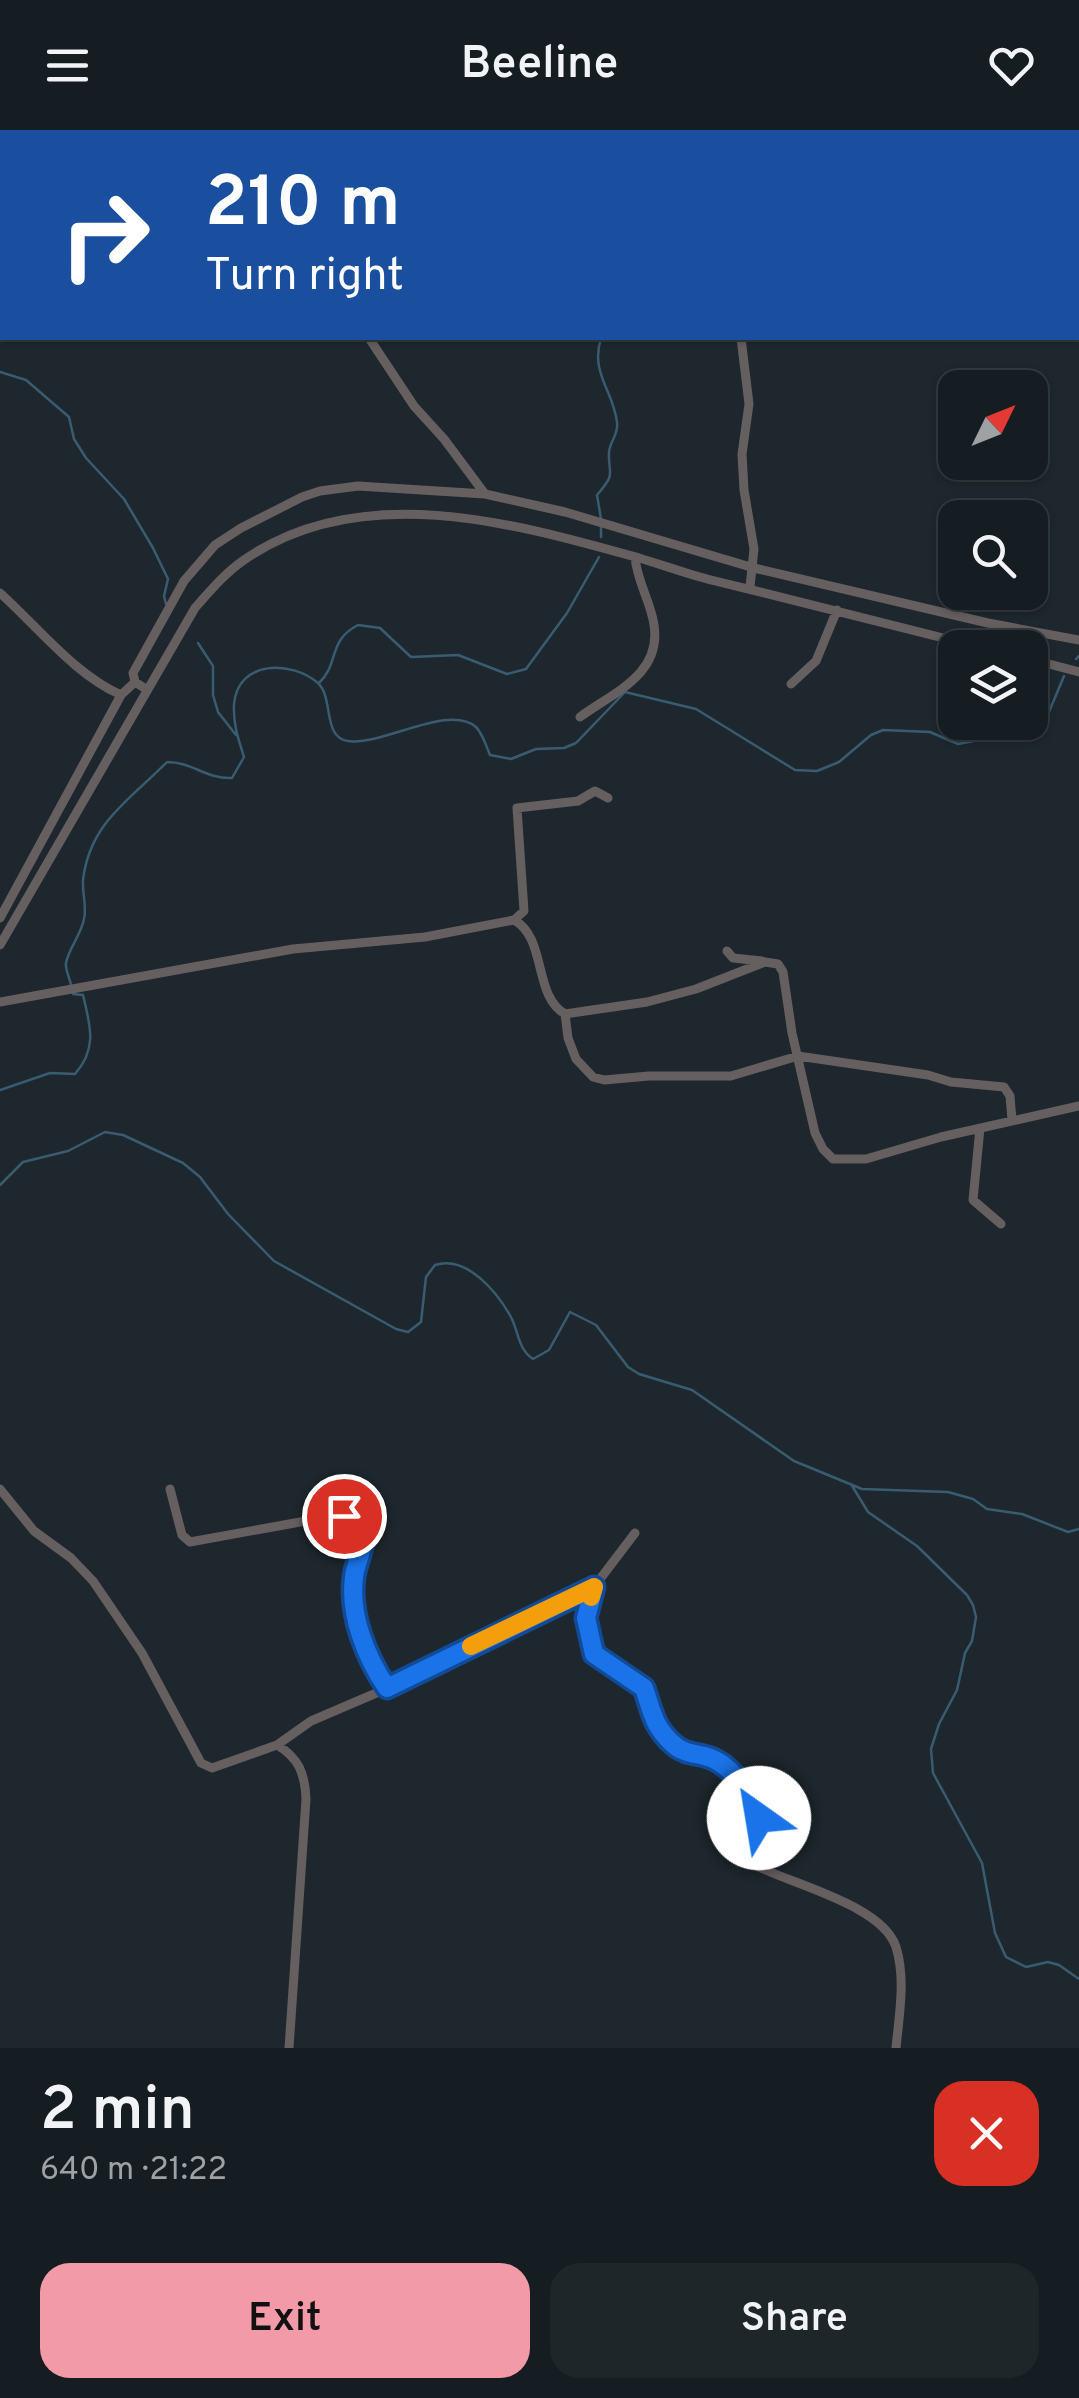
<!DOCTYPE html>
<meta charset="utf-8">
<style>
:root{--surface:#161d22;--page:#1f262a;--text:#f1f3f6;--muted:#9ea2a5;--line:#353b40;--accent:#f39aa9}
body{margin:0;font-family:Overpass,sans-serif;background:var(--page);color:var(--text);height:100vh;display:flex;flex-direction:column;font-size:38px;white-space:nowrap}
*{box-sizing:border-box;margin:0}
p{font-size:32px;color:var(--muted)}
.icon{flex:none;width:55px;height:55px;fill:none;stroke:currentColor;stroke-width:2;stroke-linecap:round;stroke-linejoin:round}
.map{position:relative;height:1918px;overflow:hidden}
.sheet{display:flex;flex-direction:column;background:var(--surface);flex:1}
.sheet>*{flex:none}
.hud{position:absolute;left:0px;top:0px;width:1080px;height:210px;box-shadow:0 2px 8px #0004,0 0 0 2px var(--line);background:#1a4fa0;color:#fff;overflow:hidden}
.needle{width:65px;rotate:47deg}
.controls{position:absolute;left:938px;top:240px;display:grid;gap:20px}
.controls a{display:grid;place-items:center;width:110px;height:110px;border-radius:20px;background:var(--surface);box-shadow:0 2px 8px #0004,0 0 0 2px var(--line);font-size:50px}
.pin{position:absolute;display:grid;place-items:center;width:85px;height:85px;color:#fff;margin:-42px;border:5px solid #fff;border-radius:50%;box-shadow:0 2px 10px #0007}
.me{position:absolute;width:110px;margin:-55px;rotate:328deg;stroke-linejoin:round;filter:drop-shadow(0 0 8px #0008)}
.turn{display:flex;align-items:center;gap:35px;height:210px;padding:0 40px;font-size:45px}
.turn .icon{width:130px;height:130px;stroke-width:2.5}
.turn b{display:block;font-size:70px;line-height:85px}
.round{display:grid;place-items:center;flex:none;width:105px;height:105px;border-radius:30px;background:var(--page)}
.summary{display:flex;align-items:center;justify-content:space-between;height:170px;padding:0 40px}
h1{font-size:60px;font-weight:600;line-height:75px}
.action{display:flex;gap:20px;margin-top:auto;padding:20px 40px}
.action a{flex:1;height:115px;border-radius:30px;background:var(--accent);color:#111;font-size:40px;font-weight:600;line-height:115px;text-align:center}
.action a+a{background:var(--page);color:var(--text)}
header{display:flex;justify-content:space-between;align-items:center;height:130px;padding:0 40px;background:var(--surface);font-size:45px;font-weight:600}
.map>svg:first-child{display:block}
</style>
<header><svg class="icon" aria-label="menu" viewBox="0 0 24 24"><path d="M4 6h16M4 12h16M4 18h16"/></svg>Beeline<svg class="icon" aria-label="heart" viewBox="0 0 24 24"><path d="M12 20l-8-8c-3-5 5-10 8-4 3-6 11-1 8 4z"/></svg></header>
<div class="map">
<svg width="1079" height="1918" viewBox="0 0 1079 1918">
<rect width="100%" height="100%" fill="#1d272d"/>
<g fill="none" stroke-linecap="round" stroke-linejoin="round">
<path stroke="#395c71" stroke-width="2.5" d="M 577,0 L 578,2
M 842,2 L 845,0
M 601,208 C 590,243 613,260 617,292 C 619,304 610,311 609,322 C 608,346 617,342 597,365 L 601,389
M 0,242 L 26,250 L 69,287 L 74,309 L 86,328 L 124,369 L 153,418 L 168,449 L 164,466 L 166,474
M 601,407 L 601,397
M 198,513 L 213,536 L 213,565 L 218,582 L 236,605
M 1076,529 L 1079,526
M 319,553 C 340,533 327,511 358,495 L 380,498 L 411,527 L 458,525 L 507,544 L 526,539 L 567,483 L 599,427
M 71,855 C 70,849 65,839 66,833 C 69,818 81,805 84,789 C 87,776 82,763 83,750 C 90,692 130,670 167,632 C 193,632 205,649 232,648 L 244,627 C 238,608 233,594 234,574 C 238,530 291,530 318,553 C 334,568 322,607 348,611 C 383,616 449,573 476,597 C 483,604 486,616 490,625 L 511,629 L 536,619 L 564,618 L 576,613 L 625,562 L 696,579 L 795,640 L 817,641 L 839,632 L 871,605 L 883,600 L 930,602 L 958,614 L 1027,601 L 1049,582 L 1064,546
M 0,960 L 50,943 L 75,944 C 98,918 90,895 83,865 L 73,864
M 0,1055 L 23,1032 L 68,1021 L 105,1002 L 123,1005 L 183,1033 L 200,1047 L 228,1084 L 274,1131 L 396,1199 L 408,1202 L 421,1192 L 426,1147 L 435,1135 C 467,1125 497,1162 511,1187 C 519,1203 518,1219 533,1229 L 549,1220 L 570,1182 L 596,1195 L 628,1237 L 639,1244 L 692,1260 L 794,1331 L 862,1359 L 948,1362 L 973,1369 L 987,1379 L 1022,1384 L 1068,1402 L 1079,1399
M 851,1354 L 868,1382 L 917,1416 L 967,1465 L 973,1475 L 976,1487 L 972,1511 L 965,1523 L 957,1560 L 939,1594 L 931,1619 L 933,1643 L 982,1733 L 995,1803 L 1006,1827 L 1026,1837 L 1048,1832 L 1059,1835 L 1079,1849"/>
<path stroke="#665f60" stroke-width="9" d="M 710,0 L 711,2
M 369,208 L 414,276 L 444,309 L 485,364
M 741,208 L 749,274 L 742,324 L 744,360 L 754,419 L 750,457
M 0,463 C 38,497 74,544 121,565
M 1030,529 L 1079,542
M 135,552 L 133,543 L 184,451 L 215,415 L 241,398 L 302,367 L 320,361 L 358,356 L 485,364 L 565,382 L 754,438 L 988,493 L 1079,510
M 791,554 L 816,531 L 837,480
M 580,587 C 612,563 662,545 654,495 C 651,472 637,452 635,427
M 0,788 L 121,565 L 135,552 L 146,559
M 514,790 L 524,781 L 517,678 L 578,671 L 595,661 L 608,668
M 0,815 L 195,478 C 210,461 225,443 244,430 C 360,349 514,393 639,428 C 663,435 687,444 711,450 C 802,472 893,495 983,518
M 727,821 L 733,828 L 762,831
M 0,872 L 293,819 L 425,807 L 514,790 C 547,808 533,866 565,884 L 647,872 L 696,859 L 765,832 L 778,834 L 783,842 L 792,903 L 815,1003 L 823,1019 L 833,1029 L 866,1029 L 941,1007 L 1079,976
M 565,884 L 568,908 L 576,929 L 593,947 L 604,950 L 649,946 L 731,946 L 798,926 L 928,945 L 951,952 L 1004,957 L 1010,966 L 1012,990
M 980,998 L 973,1070 L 1001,1094
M 0,1359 L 34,1401 L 71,1428 L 93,1451 L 142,1523 L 201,1633 L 212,1638 L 277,1615 C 299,1628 305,1644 306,1669 L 289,1918
M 170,1359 L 182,1405 L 190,1412 L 317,1389 L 356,1389 C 375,1409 353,1431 354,1455 C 354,1493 366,1527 387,1558
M 594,1457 L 586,1488 L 594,1524 L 645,1558 C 652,1581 653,1596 673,1614 C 687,1626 703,1622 717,1631 C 734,1640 758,1668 759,1687 C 747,1704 738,1715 751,1733 C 789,1754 882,1774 896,1817 C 906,1849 899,1886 896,1918
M 277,1615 L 311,1591 L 381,1561 L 594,1457 L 635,1403"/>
</g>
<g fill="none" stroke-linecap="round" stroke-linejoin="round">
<defs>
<path id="route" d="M 344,1386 L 356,1388 L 364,1401 C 365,1417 356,1431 354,1447 C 349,1485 366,1527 387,1558 L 594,1457 L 586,1488 L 594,1524 L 644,1558 C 652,1581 653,1596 673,1614 C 687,1627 703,1622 717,1631 C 732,1639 759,1671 759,1688"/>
</defs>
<use href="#route" stroke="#114b97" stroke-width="25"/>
<use href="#route" stroke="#1a73e8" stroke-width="18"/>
<path stroke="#f59e0b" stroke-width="18" d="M 471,1516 L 594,1457 L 591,1467"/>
</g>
</svg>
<div class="controls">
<a><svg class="needle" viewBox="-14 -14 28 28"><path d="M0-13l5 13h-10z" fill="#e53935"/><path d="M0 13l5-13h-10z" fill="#9ea2a5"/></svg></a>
<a><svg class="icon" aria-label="search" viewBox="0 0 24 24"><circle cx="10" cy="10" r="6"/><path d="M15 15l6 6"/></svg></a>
<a><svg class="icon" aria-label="layers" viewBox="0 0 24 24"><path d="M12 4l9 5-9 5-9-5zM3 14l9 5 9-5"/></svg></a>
</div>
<div class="pin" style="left:344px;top:1386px;background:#d93025"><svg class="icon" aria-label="arrive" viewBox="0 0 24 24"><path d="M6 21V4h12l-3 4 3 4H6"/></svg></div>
<svg class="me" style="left:759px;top:1688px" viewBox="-20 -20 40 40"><circle r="19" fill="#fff"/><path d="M0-13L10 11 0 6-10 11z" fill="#1a73e8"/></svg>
<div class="hud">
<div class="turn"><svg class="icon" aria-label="right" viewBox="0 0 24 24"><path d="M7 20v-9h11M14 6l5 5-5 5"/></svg><div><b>210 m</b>Turn right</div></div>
</div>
</div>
<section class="sheet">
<div class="summary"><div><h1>2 min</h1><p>640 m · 21:22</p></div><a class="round" style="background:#d93025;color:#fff"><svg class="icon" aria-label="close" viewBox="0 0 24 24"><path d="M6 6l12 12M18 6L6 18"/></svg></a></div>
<div class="action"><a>Exit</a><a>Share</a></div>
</section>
